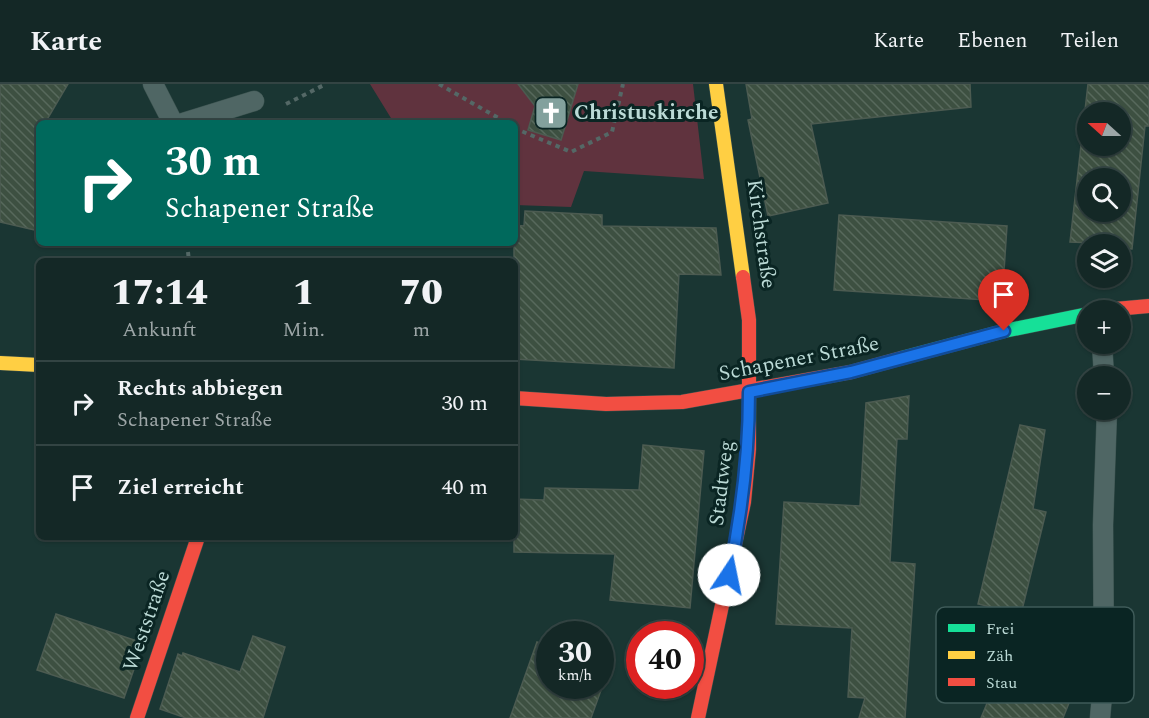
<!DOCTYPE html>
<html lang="de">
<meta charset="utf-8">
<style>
:root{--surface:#142826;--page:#1d302e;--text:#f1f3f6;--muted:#9da6a7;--line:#334443}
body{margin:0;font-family:Spectral,serif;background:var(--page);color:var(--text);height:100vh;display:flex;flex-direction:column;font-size:22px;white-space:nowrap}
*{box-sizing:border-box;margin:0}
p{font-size:20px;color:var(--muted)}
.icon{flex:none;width:33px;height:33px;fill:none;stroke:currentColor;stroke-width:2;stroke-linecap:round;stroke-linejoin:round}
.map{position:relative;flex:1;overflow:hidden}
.drawer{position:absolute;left:36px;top:174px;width:482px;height:282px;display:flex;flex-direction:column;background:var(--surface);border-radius:9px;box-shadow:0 2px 4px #0004,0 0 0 2px var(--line)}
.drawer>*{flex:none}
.banner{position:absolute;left:36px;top:36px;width:482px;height:126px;border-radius:9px;box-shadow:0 2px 4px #0004,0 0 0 2px var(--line);background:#00695c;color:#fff;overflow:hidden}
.needle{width:39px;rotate:291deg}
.fabs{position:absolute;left:1077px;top:18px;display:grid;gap:12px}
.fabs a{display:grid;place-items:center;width:54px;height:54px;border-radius:50%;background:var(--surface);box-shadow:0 2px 4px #0004,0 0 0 2px var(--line);font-size:30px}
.speed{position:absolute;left:536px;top:537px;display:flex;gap:12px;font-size:30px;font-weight:700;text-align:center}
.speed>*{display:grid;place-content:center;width:78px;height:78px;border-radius:50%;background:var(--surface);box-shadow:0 2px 4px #0004,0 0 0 2px var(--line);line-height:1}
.speed small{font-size:15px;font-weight:400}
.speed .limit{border:9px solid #d22;background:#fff;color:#111}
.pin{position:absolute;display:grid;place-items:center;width:51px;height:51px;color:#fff;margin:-62px -26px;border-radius:50% 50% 50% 0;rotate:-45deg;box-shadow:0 0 6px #0007}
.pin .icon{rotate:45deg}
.me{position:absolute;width:66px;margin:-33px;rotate:11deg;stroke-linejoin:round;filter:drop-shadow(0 0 4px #0008)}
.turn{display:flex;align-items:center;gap:21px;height:126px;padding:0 30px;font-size:27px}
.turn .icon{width:78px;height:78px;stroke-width:2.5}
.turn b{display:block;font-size:42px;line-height:51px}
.eta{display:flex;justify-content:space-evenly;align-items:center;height:102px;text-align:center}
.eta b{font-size:36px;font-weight:800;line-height:42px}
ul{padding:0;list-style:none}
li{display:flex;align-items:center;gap:18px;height:84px;padding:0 30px;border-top:2px solid var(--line)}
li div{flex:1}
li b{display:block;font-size:22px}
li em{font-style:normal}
header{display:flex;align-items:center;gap:36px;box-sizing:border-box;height:84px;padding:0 30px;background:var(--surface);border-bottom:2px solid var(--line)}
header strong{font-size:28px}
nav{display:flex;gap:33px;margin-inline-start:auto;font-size:21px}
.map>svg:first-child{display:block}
</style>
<header>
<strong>Karte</strong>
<nav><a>Karte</a><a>Ebenen</a><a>Teilen</a></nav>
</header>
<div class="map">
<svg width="1149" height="634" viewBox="0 0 1149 634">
<defs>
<pattern id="building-back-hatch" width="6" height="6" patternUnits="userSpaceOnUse" patternTransform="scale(1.5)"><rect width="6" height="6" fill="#3d5041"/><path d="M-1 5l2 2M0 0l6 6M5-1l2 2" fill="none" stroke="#57695c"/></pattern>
</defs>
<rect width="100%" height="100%" fill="#1a3633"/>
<path fill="#60333e" d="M 370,0 L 693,0 L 704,95 L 584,87 L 571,123 L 515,121 L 514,39 L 394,39 Z"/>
<path fill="url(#building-back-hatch)" stroke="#4c5b51" stroke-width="1.5" fill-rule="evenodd" d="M 0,0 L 68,0 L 45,39 L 39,39 L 39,147 L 0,138 Z
M 518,0 L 578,0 L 561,56 L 528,46 L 535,22 Z
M 746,0 L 970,0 L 971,23 L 811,40 L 828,119 L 768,132 L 748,36 L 752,35 Z
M 1088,0 L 1149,0 L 1149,42 L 1145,42 L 1132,165 L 1120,164 L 1120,160 L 1070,158 ZM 1088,28 L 1120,28 L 1120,62 L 1088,62 ZM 1088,94 L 1120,94 L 1120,128 L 1088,128 Z
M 525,127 L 602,131 L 602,142 L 716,144 L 721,191 L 679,190 L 674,284 L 514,275 L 514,141 L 524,142 Z
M 839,131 L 1007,142 L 1002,217 L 834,206 Z
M 909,312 L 907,355 L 897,355 L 890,478 L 915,480 L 905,634 L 859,634 L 865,614 L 848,613 L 852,544 L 776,540 L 784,418 L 860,422 L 866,319 Z
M 1020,341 L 1045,346 L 1033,425 L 1046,428 L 1021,530 L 978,520 Z
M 643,361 L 704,367 L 690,524 L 610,516 L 615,470 L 514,468 L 514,415 L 544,416 L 545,404 L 639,406 Z
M 56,530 L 143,559 L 124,614 L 37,586 Z
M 253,552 L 285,563 L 263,634 L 186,634 L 160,625 L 178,570 L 182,572 L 183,569 L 240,588 Z
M 537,558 L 549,562 L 549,602 L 600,602 L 600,580 L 609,584 L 591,634 L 510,634 Z
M 1009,566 L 1079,594 L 1063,634 L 981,634 Z"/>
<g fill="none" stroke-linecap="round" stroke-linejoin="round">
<defs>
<path id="lane" d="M 153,0 L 173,39
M 183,39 L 254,17
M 1102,260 L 1104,292
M 1100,634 L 1104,589 L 1103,441 L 1107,326"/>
<path id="fast" d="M 902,274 L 1004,247 L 1088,230"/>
<path id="slow" d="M 716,0 L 743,193
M 0,279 L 39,281"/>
<path id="jam" d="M 1104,226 L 1149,222
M 514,314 L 606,320 L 682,318 L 851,288 L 902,274
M 137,634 L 198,453
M 698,634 L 744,418 L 749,365 L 749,236 L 743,193"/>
</defs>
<use href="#lane" stroke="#3b524f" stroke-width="21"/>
<use href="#fast" stroke="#3b524f" stroke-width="15"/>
<use href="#slow" stroke="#3b524f" stroke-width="15"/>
<use href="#jam" stroke="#3b524f" stroke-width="15"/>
<path stroke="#546866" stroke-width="4" stroke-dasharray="4.5 4.5" stroke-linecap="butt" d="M 439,0 L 507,39
M 286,20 L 326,0
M 514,44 L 571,68 L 612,48 L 623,0
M 187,159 L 189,177"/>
<use href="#lane" stroke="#4f6664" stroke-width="20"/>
<use href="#fast" stroke="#16e098" stroke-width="14"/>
<use href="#slow" stroke="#ffcf43" stroke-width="14"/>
<use href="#jam" stroke="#f24e42" stroke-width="14"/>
</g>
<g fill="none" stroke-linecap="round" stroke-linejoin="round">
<defs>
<path id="route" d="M 729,491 C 742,428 749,372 749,308 L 851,288 L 1004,247"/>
</defs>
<use href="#route" stroke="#114b97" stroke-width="15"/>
<use href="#route" stroke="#1a73e8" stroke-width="10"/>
</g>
<defs>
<symbol id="church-square" viewBox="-11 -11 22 22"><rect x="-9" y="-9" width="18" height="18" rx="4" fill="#83a19d" stroke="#0a2523"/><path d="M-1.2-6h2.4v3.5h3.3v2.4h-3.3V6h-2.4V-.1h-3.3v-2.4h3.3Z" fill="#fff"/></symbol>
</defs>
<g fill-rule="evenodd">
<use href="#church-square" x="532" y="10" width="38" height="38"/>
</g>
<g text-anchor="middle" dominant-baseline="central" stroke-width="6" stroke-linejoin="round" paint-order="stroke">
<g font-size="21" font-weight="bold" fill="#bbdad6" stroke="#0a2523" text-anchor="start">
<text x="574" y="29">Christuskirche</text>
</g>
<g font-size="21" fill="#bbdad6" stroke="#0a2523">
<text transform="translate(761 150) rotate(82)">Kirchstraße</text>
<text transform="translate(799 275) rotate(-11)">Schapener Straße</text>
<text transform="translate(722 399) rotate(-83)">Stadtweg</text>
<text transform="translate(147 537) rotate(-71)">Weststraße</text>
</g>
</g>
<rect x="936" y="523" width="198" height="96" rx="9" fill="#0a2523" stroke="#3f5b59" stroke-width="1.5"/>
<rect x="948" y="540" width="27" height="8" fill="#16e098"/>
<rect x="948" y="567" width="27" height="8" fill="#ffcf43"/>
<rect x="948" y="594" width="27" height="8" fill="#f24e42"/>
<g font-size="16" fill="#bbdad6">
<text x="986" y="550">Frei</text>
<text x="986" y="577">Zäh</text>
<text x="986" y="604">Stau</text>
</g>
</svg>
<div class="fabs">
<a><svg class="needle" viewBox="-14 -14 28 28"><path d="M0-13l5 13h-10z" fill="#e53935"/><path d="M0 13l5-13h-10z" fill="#9da6a7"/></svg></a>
<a><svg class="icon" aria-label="search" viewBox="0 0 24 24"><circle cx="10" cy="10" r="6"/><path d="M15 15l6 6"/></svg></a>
<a><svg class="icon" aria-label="layers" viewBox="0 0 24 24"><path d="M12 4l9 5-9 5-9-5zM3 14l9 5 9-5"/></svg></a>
<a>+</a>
<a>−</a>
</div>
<div class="speed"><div>30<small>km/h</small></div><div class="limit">40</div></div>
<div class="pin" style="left:1004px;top:247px;background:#d93025"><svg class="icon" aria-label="arrive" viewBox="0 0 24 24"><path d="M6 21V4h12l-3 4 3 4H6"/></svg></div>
<svg class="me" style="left:729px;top:491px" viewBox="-20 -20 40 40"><circle r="19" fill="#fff"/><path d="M0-13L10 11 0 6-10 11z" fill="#1a73e8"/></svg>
<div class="banner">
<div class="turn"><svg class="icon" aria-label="right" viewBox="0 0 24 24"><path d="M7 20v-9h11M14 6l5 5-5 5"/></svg><div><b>30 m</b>Schapener Straße</div></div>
</div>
<section class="drawer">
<div class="eta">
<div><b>17:14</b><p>Ankunft</p></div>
<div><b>1</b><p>Min.</p></div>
<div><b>70</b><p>m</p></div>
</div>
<ul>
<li><svg class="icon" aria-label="right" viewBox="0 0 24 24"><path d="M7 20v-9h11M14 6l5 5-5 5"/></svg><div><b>Rechts abbiegen</b><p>Schapener Straße</p></div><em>30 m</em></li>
<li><svg class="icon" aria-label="arrive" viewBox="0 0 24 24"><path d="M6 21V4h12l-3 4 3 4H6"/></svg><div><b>Ziel erreicht</b></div><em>40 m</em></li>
</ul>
</section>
</div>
